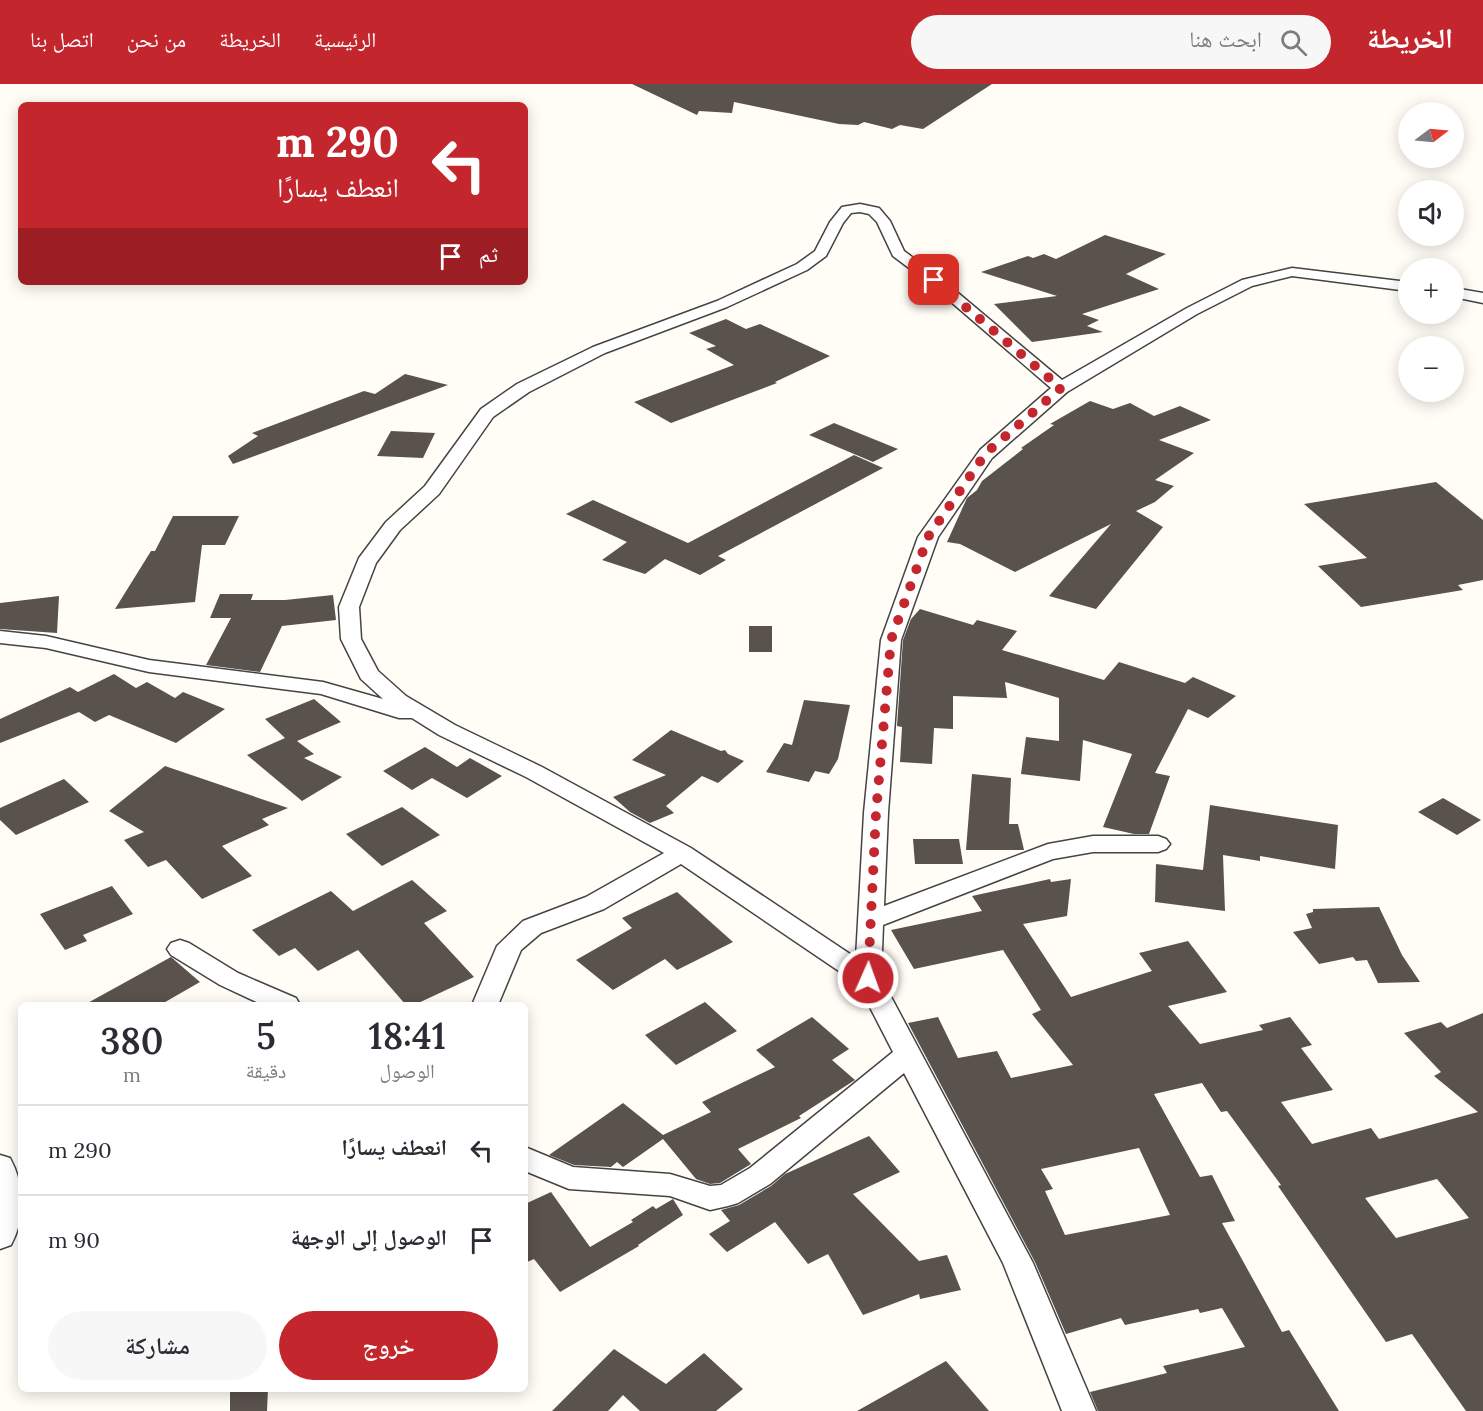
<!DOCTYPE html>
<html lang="ar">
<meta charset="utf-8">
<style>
:root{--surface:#fff;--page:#f7f7f7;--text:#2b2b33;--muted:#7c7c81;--line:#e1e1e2;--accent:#c4262e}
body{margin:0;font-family:Lora,"Noto Naskh Arabic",serif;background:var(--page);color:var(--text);direction:rtl;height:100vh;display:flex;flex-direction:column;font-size:22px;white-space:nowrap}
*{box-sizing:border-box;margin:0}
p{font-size:20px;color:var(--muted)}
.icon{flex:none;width:33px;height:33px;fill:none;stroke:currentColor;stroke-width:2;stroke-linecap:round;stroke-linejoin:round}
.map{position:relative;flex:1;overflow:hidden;direction:ltr}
.drawer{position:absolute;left:18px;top:918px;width:510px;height:390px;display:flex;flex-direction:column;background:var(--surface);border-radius:9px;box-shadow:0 3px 15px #0003;direction:rtl}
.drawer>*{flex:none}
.banner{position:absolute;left:18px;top:18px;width:510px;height:183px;border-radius:9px;box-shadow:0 3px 15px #0003;direction:rtl;background:#c4262e;color:#fff;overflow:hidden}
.needle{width:39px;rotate:74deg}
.tools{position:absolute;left:1398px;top:18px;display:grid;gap:12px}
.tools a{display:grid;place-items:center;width:66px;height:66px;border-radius:50%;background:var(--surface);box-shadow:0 3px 15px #0003;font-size:30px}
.pin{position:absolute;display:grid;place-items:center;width:51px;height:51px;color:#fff;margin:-26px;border-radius:12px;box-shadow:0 3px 9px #0006}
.me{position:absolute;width:66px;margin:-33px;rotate:2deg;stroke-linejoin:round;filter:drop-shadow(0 0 4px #0008)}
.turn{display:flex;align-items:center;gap:21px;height:126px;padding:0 30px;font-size:27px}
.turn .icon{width:78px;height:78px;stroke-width:2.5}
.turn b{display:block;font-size:42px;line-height:51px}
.then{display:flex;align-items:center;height:57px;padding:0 30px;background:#0003;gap:12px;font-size:22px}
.eta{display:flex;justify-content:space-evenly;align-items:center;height:102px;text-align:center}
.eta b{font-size:36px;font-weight:600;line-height:42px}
.cta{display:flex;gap:12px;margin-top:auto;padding:12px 30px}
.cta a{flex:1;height:69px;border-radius:36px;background:var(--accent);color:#fff;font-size:24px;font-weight:600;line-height:69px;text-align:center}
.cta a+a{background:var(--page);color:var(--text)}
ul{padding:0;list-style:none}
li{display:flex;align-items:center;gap:18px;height:90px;padding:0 30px;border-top:2px solid var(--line)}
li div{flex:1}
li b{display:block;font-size:22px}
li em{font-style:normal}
header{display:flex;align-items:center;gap:36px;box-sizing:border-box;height:84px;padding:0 30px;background:var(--accent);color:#fff}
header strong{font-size:28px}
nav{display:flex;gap:33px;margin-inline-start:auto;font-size:21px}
.search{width:420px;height:54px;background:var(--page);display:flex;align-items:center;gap:15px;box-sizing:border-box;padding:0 21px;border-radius:33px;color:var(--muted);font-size:22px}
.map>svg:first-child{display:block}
</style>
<header>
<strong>الخريطة</strong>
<div class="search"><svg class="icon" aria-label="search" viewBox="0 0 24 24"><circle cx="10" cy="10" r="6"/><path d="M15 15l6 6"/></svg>ابحث هنا</div>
<nav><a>الرئيسية</a><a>الخريطة</a><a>من نحن</a><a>اتصل بنا</a></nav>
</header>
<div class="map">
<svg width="1483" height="1327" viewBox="0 0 1483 1327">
<rect width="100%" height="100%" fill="#fffdf5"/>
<path fill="#5a524d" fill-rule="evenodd" d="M 632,0 L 992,0 L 923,45 L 900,41 L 892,45 L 864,38 L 858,41 L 839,40 L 734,18 L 732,29 L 699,27 L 697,31 Z
M 1105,151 L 1166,170 L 1126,190 L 1159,205 L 1082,230 L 1099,236 L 1087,242 L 1103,248 L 1032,258 L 994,220 L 1057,212 L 981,188 L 1028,172 L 1033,174 L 1044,170 L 1056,175 Z
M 726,235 L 746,245 L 760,240 L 830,272 L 775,298 L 777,299 L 671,339 L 634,318 L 734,281 L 706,265 L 716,262 L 689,249 Z
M 405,290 L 448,301 L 233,380 L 228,372 L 258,352 L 252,349 L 364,307 L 375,310 Z
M 1090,317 L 1113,325 L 1130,319 L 1154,332 L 1180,322 L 1211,336 L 1159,356 L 1194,369 L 1155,396 L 1174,402 L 1155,418 L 1136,427 L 1163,443 L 1096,525 L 1049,512 L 1111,440 L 1015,488 L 960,460 L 947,458 L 967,414 L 977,406 L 982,397 L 1023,365 L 1021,364 L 1054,341 L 1050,340 Z
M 834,339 L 898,365 L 873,378 L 809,351 Z
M 391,347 L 435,349 L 423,374 L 377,372 Z
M 854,371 L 883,384 L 718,472 L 726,476 L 700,491 L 665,475 L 645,490 L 602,476 L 627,458 L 566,430 L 593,416 L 688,459 Z
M 1436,398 L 1483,436 L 1483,496 L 1458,501 L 1463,506 L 1361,523 L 1318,482 L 1367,474 L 1304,420 Z
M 173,432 L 239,432 L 225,461 L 202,461 L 195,518 L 115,525 L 151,467 L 155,467 Z
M 220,510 L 253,510 L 251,516 L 285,516 L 333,511 L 336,536 L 282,542 L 260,588 L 206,581 L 231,534 L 210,534 Z
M 59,512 L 57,549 L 0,545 L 0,519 Z
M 920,525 L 973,541 L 977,536 L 1017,547 L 1002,566 L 1104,596 L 1119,578 L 1185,599 L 1193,593 L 1236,612 L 1208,634 L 1188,625 L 1155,689 L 1170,692 L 1149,750 L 1134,750 L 1103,743 L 1132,670 L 1083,656 L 1080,697 L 1021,690 L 1026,653 L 1059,657 L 1059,614 L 1005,598 L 1007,614 L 953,612 L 953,645 L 934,644 L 932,680 L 900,678 L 902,643 L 897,642 L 903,556 L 911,535 Z
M 749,542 L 772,542 L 772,568 L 749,568 Z
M 114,590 L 136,604 L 147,598 L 175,614 L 183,608 L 225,625 L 176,659 L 109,631 L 95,638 L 79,628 L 0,659 L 0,635 L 70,603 L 78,608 Z
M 314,615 L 341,638 L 297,657 L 314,670 L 304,674 L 342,693 L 302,717 L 247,671 L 285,654 L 265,635 Z
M 804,616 L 850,621 L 838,675 L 829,690 L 815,687 L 809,698 L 766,688 L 784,659 L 792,661 Z
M 671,646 L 721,667 L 725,666 L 728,670 L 744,677 L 718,699 L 702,692 L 666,722 L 674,729 L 650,739 L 630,728 L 613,713 L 666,691 L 632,676 Z
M 425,663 L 457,683 L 470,674 L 502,692 L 467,714 L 432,694 L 412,706 L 383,687 Z
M 165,682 L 288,724 L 262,735 L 269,741 L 222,762 L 252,792 L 202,815 L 166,776 L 148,783 L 124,756 L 144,748 L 109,727 Z
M 972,690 L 1011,694 L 1009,740 L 1018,740 L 1024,766 L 966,766 Z
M 64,695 L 89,718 L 16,751 L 0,736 L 0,724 Z
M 1443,714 L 1481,736 L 1457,751 L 1418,728 Z
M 1210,721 L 1338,741 L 1335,785 L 1260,772 L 1260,777 L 1223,771 L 1225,827 L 1155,818 L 1156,780 L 1203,786 Z
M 402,723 L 440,751 L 382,782 L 346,750 Z
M 913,755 L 959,755 L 963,780 L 915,780 Z
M 1050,795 L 1051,798 L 1071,795 L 1067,832 L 1023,840 L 1071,913 L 1152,887 L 1139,869 L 1188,857 L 1227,908 L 1168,922 L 1200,960 L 1263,946 L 1259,941 L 1290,933 L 1312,961 L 1301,964 L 1333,1006 L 1281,1018 L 1312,1060 L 1371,1044 L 1379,1055 L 1478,1028 L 1434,992 L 1441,988 L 1404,949 L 1441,938 L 1447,944 L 1483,929 L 1483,1327 L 1466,1327 L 1412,1250 L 1386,1258 L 1278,1102 L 1281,1101 L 1227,1027 L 1221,1028 L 1202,999 L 1154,1010 L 1200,1093 L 1212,1091 L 1235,1137 L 1222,1139 L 1282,1248 L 1289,1246 L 1339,1327 L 1098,1327 L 1090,1308 L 1167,1289 L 1163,1282 L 1245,1263 L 1222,1224 L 1200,1229 L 1198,1225 L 1125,1241 L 1121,1234 L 1066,1250 L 1035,1178 L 908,939 L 938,933 L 958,974 L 997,967 L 1011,994 L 1073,981 L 1032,930 L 1041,926 L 1003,866 L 914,885 L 891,846 L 982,827 L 972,812 ZM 1139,1064 L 1170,1131 L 1065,1151 L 1045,1107 L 1053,1105 L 1041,1085 ZM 1437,1095 L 1469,1134 L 1396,1154 L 1365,1114 Z
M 412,796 L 447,827 L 424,839 L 474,893 L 414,921 L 406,921 L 358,866 L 318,887 L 295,864 L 279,872 L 252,846 L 331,807 L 353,827 Z
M 112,802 L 133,830 L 83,851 L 87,857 L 65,866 L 40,830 Z
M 677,808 L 733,858 L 677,886 L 665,875 L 613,906 L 576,876 L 632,844 L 622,834 Z
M 1379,823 L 1402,871 L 1420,898 L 1378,899 L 1367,876 L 1356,877 L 1353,873 L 1319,880 L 1293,848 L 1312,844 L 1306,830 L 1313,828 L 1313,825 Z
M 171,873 L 200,898 L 160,921 L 84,921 Z
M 705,918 L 737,947 L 676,981 L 645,951 Z
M 812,933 L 849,965 L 832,976 L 855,996 L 799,1032 L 801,1034 L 738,1065 L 751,1080 L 720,1099 L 710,1100 L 696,1095 L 663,1055 L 623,1083 L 617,1078 L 611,1083 L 574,1081 L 549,1071 L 623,1019 L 663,1051 L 711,1028 L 702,1018 L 775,983 L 756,966 Z
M 869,1052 L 900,1088 L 853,1110 L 919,1177 L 947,1171 L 961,1206 L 920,1215 L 919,1210 L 863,1231 L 828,1170 L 808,1180 L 775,1138 L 727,1168 L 709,1150 L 730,1137 L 721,1126 L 739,1121 L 771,1102 L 785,1090 Z
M 551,1108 L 590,1163 L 633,1138 L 631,1136 L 653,1122 L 656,1125 L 673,1115 L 683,1131 L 638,1161 L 639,1162 L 560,1208 L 534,1175 L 525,1179 L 525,1120 Z
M 614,1265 L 666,1300 L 704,1269 L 743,1305 L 716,1327 L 640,1327 L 623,1311 L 608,1327 L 552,1327 Z
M 946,1277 L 989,1327 L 857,1327 Z
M 230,1305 L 268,1305 L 267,1327 L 230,1327 Z"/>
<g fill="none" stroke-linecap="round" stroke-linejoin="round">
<defs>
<path id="minor" d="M 860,120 L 879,124 L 890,137 L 904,167 L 939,193 L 1062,296 L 1187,224 L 1242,196 L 1292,184 L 1408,198 L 1408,207 L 1292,192 L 1252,202 L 1197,230 L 1067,308 L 992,374 L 938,453 L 901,556 L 888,729 L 884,822 L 1048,760 L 1093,752 L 1158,752 L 1166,755 L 1170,760 L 1166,765 L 1158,768 L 1093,768 L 1053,775 L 883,841 L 881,894 L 1033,1179 L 1096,1327 L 1062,1327 L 1003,1179 L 904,989 L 770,1100 L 738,1119 L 728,1122 L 710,1126 L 670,1112 L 569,1105 L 525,1087 L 525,1063 L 573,1083 L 670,1090 L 710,1102 L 721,1101 L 750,1084 L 893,968 L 858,900 L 681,780 L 604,825 L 541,849 L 521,866 L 498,921 L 472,921 L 497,862 L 523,837 L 586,813 L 664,769 L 526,693 L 439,651 L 412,634 L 399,634 L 321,610 L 149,588 L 46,564 L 0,559 L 0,547 L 46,552 L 149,576 L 323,598 L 383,615 L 361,595 L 341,555 L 339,523 L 359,474 L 386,438 L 425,402 L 481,325 L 517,300 L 593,263 L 717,217 L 797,180 L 815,167 L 830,138 L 842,123 ZM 860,128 L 869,130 L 877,138 L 893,172 L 929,199 L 1051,304 L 980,366 L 918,453 L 881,556 L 864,729 L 856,874 L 691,764 L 542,683 L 455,641 L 406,612 L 378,587 L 361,555 L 359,523 L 376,479 L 400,446 L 439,410 L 493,333 L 529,308 L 605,269 L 727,223 L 807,186 L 826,172 L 843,139 L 851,129 Z
M 1454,204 L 1483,209 L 1483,219 L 1454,213 Z
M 180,856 L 189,859 L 238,889 L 296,914 L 300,921 L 263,921 L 220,901 L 171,871 L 167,865 L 171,859 Z
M 0,1071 L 10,1074 C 25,1101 25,1135 11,1161 L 0,1165 Z"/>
</defs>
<use href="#minor" stroke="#444" stroke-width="3"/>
<use href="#minor" fill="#fff" fill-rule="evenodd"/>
</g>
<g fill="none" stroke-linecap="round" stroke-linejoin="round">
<path stroke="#c4262e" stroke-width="10" stroke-dasharray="0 18" d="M 868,894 L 876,729 L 891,556 L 928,453 L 986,369 L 1061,304 L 934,196"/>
</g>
</svg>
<div class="tools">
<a><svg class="needle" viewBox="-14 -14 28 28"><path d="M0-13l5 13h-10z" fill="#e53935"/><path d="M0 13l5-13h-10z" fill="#7c7c81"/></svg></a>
<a><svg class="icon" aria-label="sound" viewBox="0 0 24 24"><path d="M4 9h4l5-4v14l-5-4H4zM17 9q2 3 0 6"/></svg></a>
<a>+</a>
<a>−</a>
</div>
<div class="pin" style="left:934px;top:196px;background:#d93025"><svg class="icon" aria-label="arrive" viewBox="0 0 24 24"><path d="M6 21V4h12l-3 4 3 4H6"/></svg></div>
<svg class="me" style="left:868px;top:894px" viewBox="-20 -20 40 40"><circle r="17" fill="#c4262e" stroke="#fff" stroke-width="3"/><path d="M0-11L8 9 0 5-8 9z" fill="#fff"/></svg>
<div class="banner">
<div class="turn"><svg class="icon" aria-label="left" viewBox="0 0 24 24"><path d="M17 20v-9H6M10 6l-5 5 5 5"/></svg><div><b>290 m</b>انعطف يسارًا</div></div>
<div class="then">ثم<svg class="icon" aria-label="arrive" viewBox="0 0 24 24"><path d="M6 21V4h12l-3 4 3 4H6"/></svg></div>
</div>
<section class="drawer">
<div class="eta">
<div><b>18:41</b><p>الوصول</p></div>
<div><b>5</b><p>دقيقة</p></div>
<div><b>380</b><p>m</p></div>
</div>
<ul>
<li><svg class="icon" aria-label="left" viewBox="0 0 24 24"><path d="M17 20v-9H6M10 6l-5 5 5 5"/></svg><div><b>انعطف يسارًا</b></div><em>290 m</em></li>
<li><svg class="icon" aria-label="arrive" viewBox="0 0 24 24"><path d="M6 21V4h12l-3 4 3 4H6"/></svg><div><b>الوصول إلى الوجهة</b></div><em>90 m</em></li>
</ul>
<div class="cta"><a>خروج</a><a>مشاركة</a></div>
</section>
</div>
